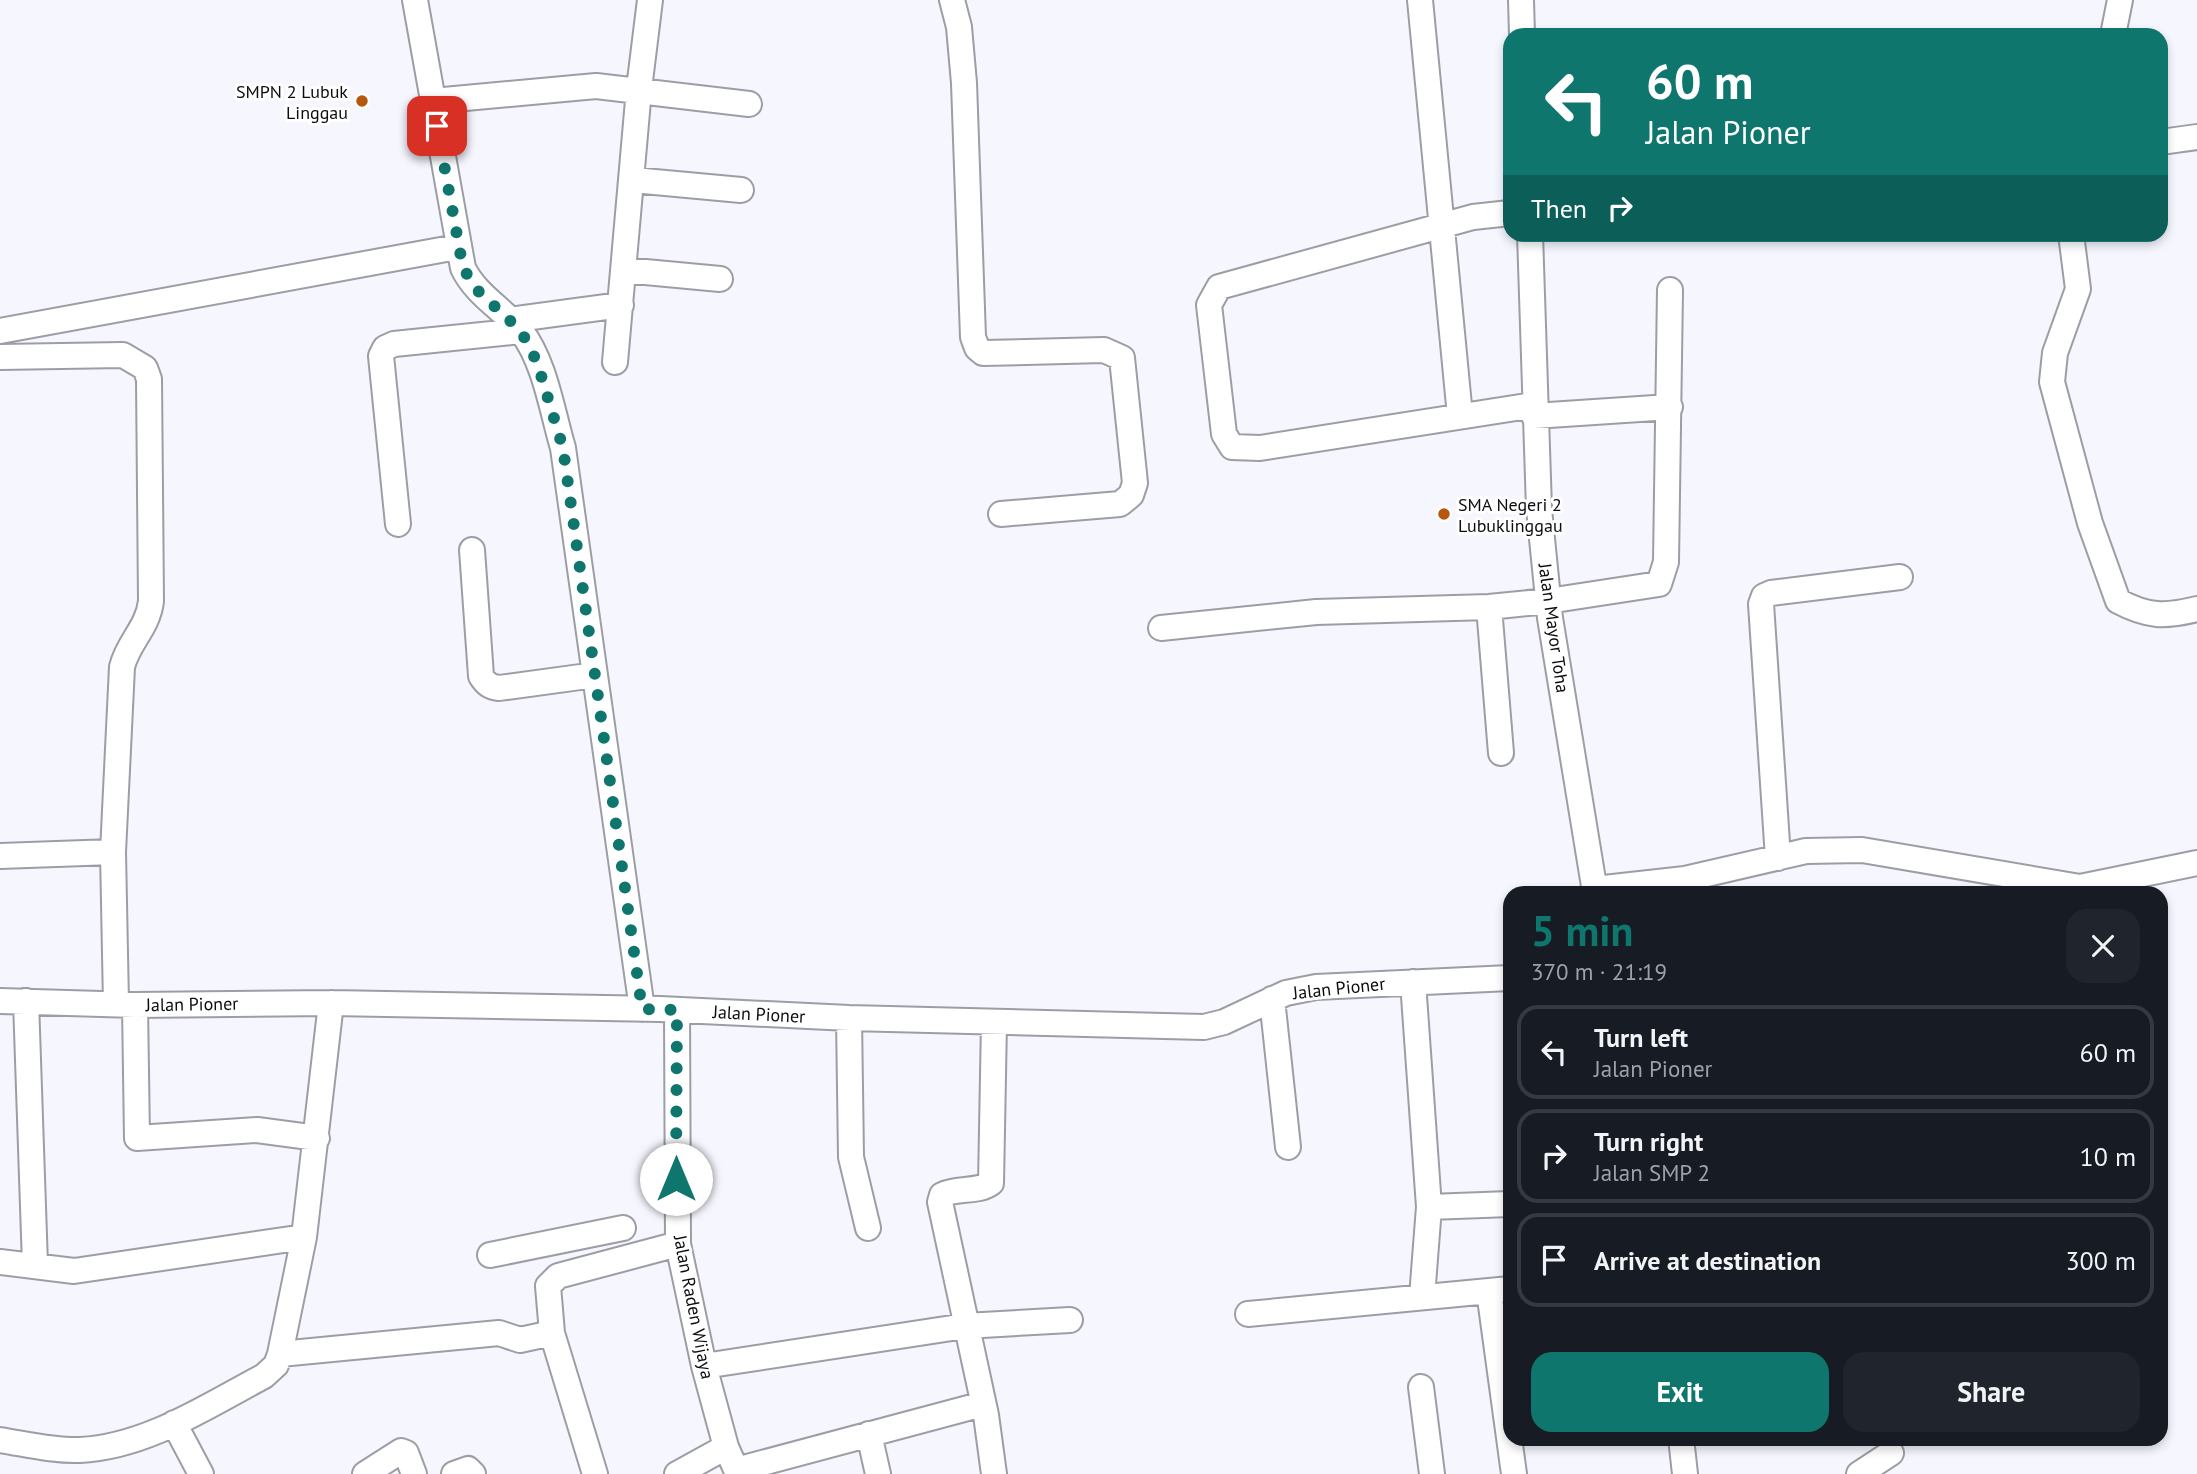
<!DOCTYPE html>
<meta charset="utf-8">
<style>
:root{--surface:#171b24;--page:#20242c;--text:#f1f3f6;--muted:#9ea1a6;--line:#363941;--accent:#0f766e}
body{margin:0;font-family:"PT Sans",sans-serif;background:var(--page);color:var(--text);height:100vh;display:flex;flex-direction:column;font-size:26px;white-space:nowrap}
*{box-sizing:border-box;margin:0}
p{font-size:23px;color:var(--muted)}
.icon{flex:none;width:38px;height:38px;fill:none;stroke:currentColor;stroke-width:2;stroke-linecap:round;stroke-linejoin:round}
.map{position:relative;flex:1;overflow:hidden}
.side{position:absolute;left:1503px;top:886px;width:665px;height:560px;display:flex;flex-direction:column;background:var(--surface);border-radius:21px;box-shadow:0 4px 10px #0003}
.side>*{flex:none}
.banner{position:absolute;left:1503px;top:28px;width:665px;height:214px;border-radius:21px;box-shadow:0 4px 10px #0003;background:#0f766e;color:#fff;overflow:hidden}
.pin{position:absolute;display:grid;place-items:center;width:60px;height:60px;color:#fff;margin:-30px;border-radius:14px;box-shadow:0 4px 10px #0006}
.me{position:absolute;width:77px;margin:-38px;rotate:0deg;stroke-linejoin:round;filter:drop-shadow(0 0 5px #0008)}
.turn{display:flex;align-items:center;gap:24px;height:147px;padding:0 28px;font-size:32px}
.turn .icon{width:91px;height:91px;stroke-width:2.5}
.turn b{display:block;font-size:49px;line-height:60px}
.then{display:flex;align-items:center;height:66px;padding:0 28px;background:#0003;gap:14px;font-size:26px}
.round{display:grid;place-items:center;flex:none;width:74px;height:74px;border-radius:21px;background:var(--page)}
.overview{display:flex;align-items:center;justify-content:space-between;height:119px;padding:0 28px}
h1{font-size:42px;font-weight:600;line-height:52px;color:var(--accent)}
.primary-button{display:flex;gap:14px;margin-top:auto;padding:14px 28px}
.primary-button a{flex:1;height:80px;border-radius:21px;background:var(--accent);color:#fff;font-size:28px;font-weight:600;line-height:80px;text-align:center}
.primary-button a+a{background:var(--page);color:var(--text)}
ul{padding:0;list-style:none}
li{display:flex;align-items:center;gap:21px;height:94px;margin:0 14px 10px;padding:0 14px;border:4px solid var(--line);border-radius:21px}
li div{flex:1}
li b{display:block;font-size:26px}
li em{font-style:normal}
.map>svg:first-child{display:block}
</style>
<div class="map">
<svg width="2197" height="1474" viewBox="0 0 2197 1474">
<rect width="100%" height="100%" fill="#f5f6fe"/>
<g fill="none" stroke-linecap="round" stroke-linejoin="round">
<defs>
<path id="minor" d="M 415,0 L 463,268 C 476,295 502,308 521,331 C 545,362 552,411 563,448 L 642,1009
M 952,0 L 959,27 L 964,83 L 973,337 L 977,348 L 983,353 L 1104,350 L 1122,358 L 1135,483 L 1131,495 L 1120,504 L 1001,514
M 1420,0 L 1460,416
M 1521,0 L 1522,35
M 2113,35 L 2120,0
M 433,101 L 596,86 L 749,104
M 2161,142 L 2197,137
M 633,180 L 741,190
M 1510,213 L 1473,217 L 1219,287 L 1209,305 L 1224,434 L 1232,447 L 1260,448 L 1534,405
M 1530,234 L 1539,509 L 1550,618 L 1595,892
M 2071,234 L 2078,289 L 2055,353 L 2052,382 L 2090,523 L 2118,601 C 2148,617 2165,617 2197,609
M 624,270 L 720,279
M 509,320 L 621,305
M 0,331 L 457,247
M 0,357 L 123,355 L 145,368 L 149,379 L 151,601 C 148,628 128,642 122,667 L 113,852 L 0,856
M 615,362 L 639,89 L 650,0
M 1534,416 L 1670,407
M 398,524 L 381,356 L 385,348 L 394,344 L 521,331
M 472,550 L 481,676 C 486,684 490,687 499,688 L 595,675
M 1489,607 L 1501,753
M 1161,628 L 1316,612 L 1489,607 L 1548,601 L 1659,584 L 1666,562 L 1670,290
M 113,852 L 116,1004
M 1778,858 L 1761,604 L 1764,596 L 1771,593 L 1900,577
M 1595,889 L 1685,879 L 1806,851 L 1862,850 L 2080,887 L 2197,863
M 1413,982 L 1429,1207 L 1422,1297
M 1272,999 L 1288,1147
M 0,1001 L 135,1005 L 331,1003 L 660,1009 L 849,1018 L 1204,1027 L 1224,1022 L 1286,993 L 1316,987 L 1510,978
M 26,1001 L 35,1265
M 135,1005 L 137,1138 L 257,1130 L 317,1138
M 677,1010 L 678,1244 L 704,1366 L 726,1447 L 738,1474
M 849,1018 L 851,1157 L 868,1228
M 1429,1207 L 1510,1204
M 490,1255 L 623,1228
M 0,1262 L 74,1271 L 304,1237
M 1489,1291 L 1514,1474
M 1248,1314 L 1510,1289
M 280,1354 L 499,1333 L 520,1340 L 552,1333
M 704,1366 L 965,1326 L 1070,1320
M 1421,1387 L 1432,1474
M 174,1423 L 201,1474
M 869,1434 L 878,1474
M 1681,1438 L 1685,1474
M 0,1440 C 26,1444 54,1451 80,1450 C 146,1447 207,1406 264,1376 L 276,1365 L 280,1354 L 304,1237 L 331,1003
M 736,1470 L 983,1404
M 365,1474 L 401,1451 L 406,1453 L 414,1474
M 454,1474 L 468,1469 L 473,1474
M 595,1474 L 552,1333 L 548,1286 L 558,1276 L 678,1244
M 677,1474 L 726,1447
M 994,1474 L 986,1415 L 940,1202 L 942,1195 C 957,1187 977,1193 991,1183 L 994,1022
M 1859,1474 L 1891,1453"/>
</defs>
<use href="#minor" stroke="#9d9ea5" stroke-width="28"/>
<use href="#minor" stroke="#fff" stroke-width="24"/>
</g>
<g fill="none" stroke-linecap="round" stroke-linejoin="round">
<path stroke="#0f766e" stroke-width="12" stroke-dasharray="0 21.6" d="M 437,126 L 463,268 L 477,290 L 521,331 L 537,362 L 563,448 L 642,1009 L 677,1010 L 676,1179"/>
</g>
<g fill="#b6570e" stroke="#fff" stroke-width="2.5">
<circle cx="362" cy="101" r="7"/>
<circle cx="1444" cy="514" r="7"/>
</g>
<g text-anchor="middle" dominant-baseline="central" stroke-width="6" stroke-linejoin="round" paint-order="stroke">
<g font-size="18" fill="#0c0c0f" stroke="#fff" text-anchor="end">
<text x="348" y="91">SMPN 2 Lubuk<tspan x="348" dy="21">Linggau</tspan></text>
<text x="1458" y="504" text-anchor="start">SMA Negeri 2<tspan x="1458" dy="21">Lubuklinggau</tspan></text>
</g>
<g font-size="18" fill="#0c0c0f" stroke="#fff">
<text transform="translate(1554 628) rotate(82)">Jalan Mayor Toha</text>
<text transform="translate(1339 988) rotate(-6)">Jalan Pioner</text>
<text transform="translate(192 1004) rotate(-1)">Jalan Pioner</text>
<text transform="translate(759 1014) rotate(3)">Jalan Pioner</text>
<text transform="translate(694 1307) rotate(79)">Jalan Raden Wijaya</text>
</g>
</g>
</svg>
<div class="pin" style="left:437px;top:126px;background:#d93025"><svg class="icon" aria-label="arrive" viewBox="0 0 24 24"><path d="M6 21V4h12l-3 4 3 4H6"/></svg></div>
<svg class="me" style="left:676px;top:1179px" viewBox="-20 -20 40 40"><circle r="19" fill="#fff"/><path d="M0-13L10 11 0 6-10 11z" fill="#0f766e"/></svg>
<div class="banner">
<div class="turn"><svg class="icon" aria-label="left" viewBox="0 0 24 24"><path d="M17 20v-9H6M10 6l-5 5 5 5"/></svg><div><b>60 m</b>Jalan Pioner</div></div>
<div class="then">Then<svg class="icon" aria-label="right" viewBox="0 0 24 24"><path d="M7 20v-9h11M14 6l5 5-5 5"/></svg></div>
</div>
<section class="side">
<div class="overview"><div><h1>5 min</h1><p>370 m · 21:19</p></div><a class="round"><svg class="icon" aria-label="close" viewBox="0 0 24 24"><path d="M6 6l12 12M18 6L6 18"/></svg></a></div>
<ul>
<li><svg class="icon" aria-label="left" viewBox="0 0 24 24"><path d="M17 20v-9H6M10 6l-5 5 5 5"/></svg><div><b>Turn left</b><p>Jalan Pioner</p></div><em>60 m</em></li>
<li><svg class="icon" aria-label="right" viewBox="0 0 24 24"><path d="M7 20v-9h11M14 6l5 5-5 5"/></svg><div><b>Turn right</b><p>Jalan SMP 2</p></div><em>10 m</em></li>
<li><svg class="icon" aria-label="arrive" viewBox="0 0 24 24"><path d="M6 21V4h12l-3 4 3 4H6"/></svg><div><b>Arrive at destination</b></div><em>300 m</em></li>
</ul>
<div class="primary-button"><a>Exit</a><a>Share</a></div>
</section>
</div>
